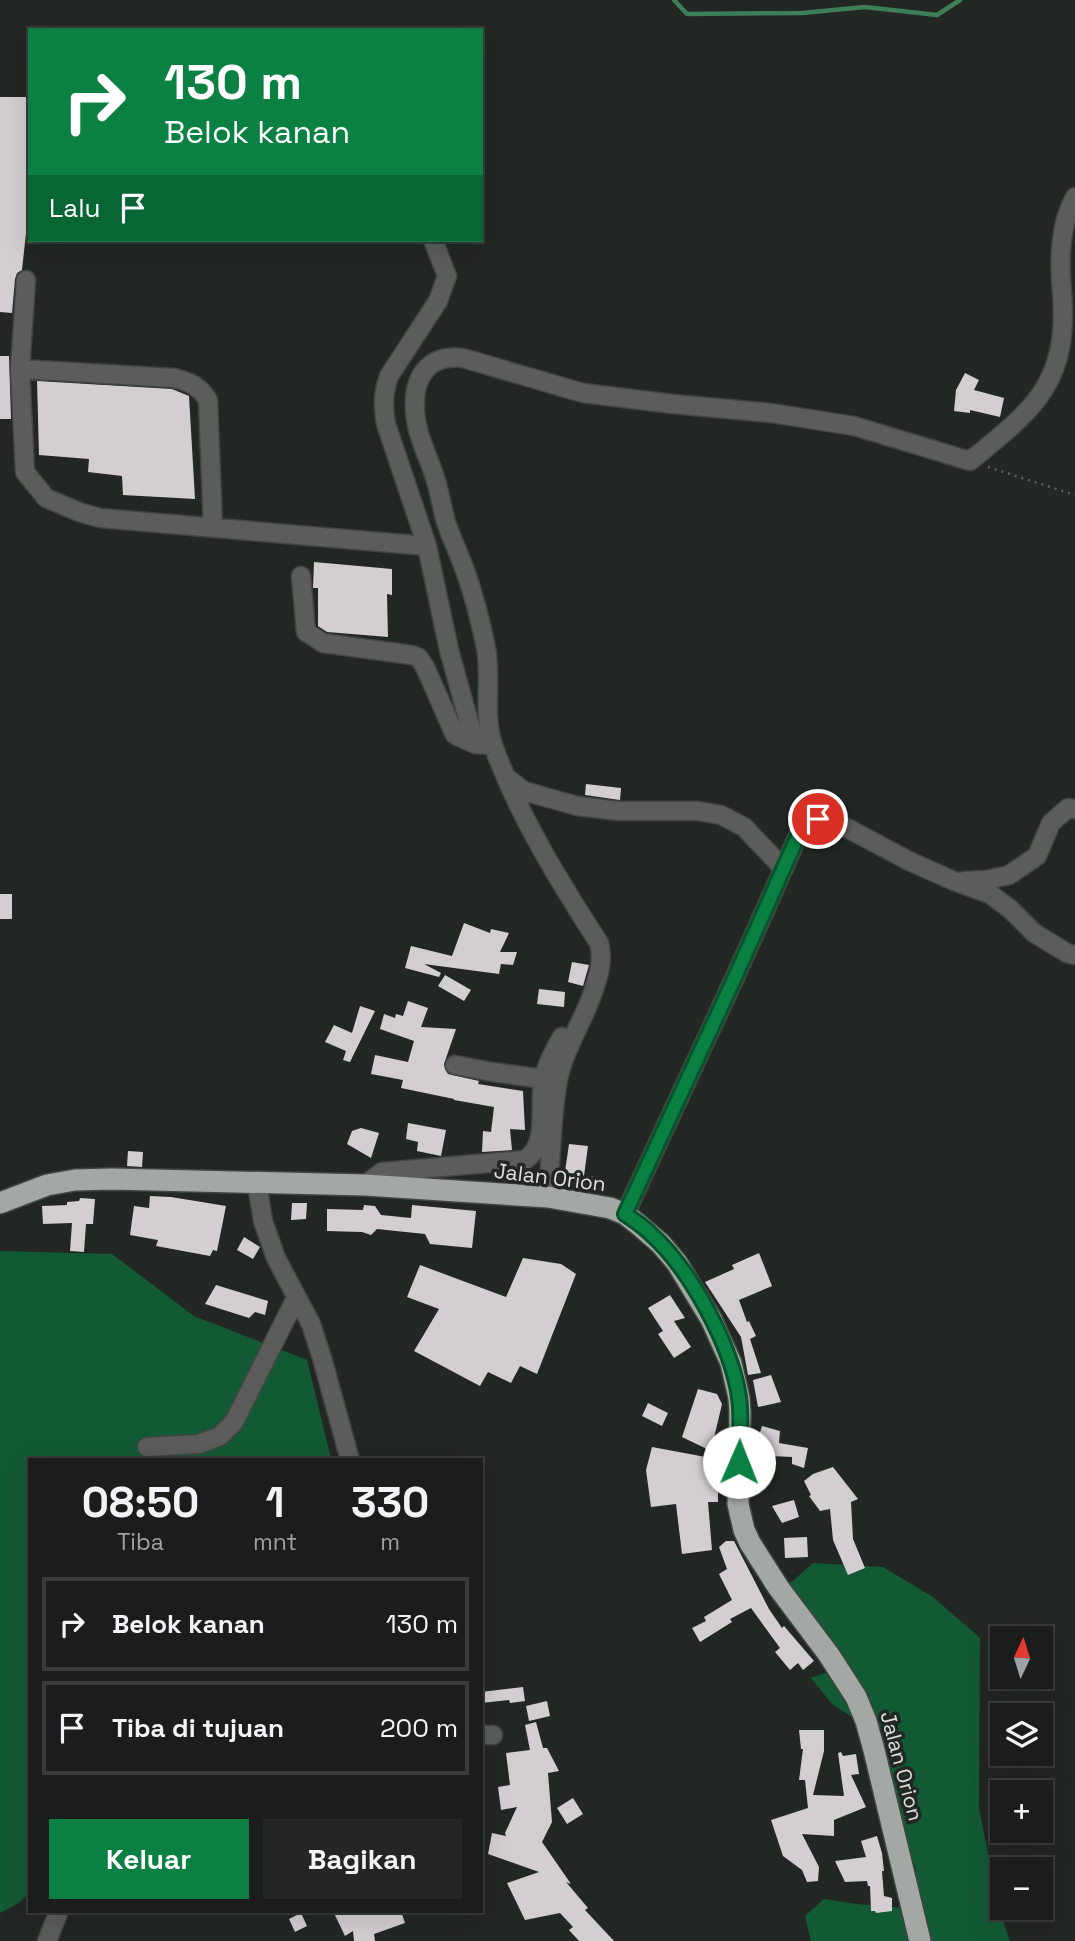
<!DOCTYPE html>
<html lang="id">
<meta charset="utf-8">
<style>
:root{--surface:#1a1d1b;--page:#232624;--text:#f1f3f6;--muted:#9fa2a3;--line:#383b3a;--accent:#0b8043}
body{margin:0;font-family:"Space Grotesk",sans-serif;background:var(--page);color:var(--text);height:100vh;display:flex;flex-direction:column;font-size:26px;white-space:nowrap}
*{box-sizing:border-box;margin:0}
p{font-size:23px;color:var(--muted)}
.icon{flex:none;width:38px;height:38px;fill:none;stroke:currentColor;stroke-width:2;stroke-linecap:round;stroke-linejoin:round}
.map{position:relative;flex:1;overflow:hidden}
.panel{position:absolute;left:28px;top:1458px;width:455px;height:455px;display:flex;flex-direction:column;background:var(--surface);border-radius:0px;box-shadow:0 7px 28px #0002,0 0 0 2px var(--line)}
.panel>*{flex:none}
.guide{position:absolute;left:28px;top:28px;width:455px;height:214px;border-radius:0px;box-shadow:0 7px 28px #0002,0 0 0 2px var(--line);background:#0b8043;color:#fff;overflow:hidden}
.needle{width:46px;rotate:4deg}
.buttons{position:absolute;left:990px;top:1626px;display:grid;gap:14px}
.buttons a{display:grid;place-items:center;width:63px;height:63px;border-radius:0px;background:var(--surface);box-shadow:0 7px 28px #0002,0 0 0 2px var(--line);font-size:35px}
.pin{position:absolute;display:grid;place-items:center;width:60px;height:60px;color:#fff;margin:-30px;border:4px solid #fff;border-radius:50%;box-shadow:0 2px 7px #0007}
.me{position:absolute;width:77px;margin:-38px;rotate:1deg;stroke-linejoin:round;filter:drop-shadow(0 0 5px #0008)}
.turn{display:flex;align-items:center;gap:24px;height:147px;padding:0 21px;font-size:32px}
.turn .icon{width:91px;height:91px;stroke-width:2.5}
.turn b{display:block;font-size:49px;line-height:60px}
.then{display:flex;align-items:center;height:66px;padding:0 21px;background:#0003;gap:14px;font-size:26px}
.eta{display:flex;justify-content:space-evenly;align-items:center;height:119px;text-align:center}
.eta b{font-size:42px;font-weight:700;line-height:49px}
.primary-button{display:flex;gap:14px;margin-top:auto;padding:14px 21px}
.primary-button a{flex:1;height:80px;border-radius:0px;background:var(--accent);color:#fff;font-size:28px;font-weight:700;line-height:80px;text-align:center}
.primary-button a+a{background:var(--page);color:var(--text)}
ul{padding:0;list-style:none}
li{display:flex;align-items:center;gap:21px;height:94px;margin:0 14px 10px;padding:0 7px;border:4px solid var(--line);border-radius:0px}
li div{flex:1}
li b{display:block;font-size:26px}
li em{font-style:normal}
.map>svg:first-child{display:block}
</style>
<div class="map">
<svg width="1075" height="1941" viewBox="0 0 1075 1941">
<rect width="100%" height="100%" fill="#232724"/>
<path fill="#125a34" d="M 0,1251 L 112,1254 L 194,1316 L 307,1360 L 331,1459 L 30,1460 L 30,1892 L 19,1903 L 0,1913 Z
M 813,1563 L 883,1567 L 933,1597 L 980,1638 L 979,1808 L 999,1909 L 1010,1941 L 811,1941 L 805,1916 L 824,1899 L 857,1904 L 917,1909 L 916,1869 L 858,1721 L 832,1704 L 811,1678 L 842,1667 L 787,1586 Z"/>
<g fill="none" stroke-linecap="round" stroke-linejoin="round">
<path stroke="#3c7e55" stroke-width="4.5" d="M 674,0 L 687,14 L 802,13 L 865,7 L 937,15 L 960,0"/>
</g>
<path fill="#d3ced1" d="M 0,97 L 30,97 L 30,196 L 22,270 L 17,273 L 15,279 L 12,313 L 0,312 Z
M 0,356 L 9,356 L 11,419 L 0,419 Z
M 965,373 L 979,380 L 974,390 L 1004,398 L 1000,417 L 970,410 L 970,413 L 954,411 L 956,390 Z
M 37,381 L 172,389 L 189,396 L 195,499 L 123,495 L 122,476 L 88,472 L 89,459 L 39,455 Z
M 314,562 L 392,569 L 392,595 L 387,594 L 388,637 L 327,632 L 318,626 L 318,588 L 313,588 Z
M 586,784 L 621,788 L 620,800 L 585,795 Z
M 0,894 L 12,894 L 12,919 L 0,919 Z
M 464,923 L 490,933 L 491,929 L 509,933 L 500,952 L 517,952 L 513,965 L 501,964 L 499,974 L 424,964 L 441,973 L 439,977 L 405,968 L 411,946 L 452,956 Z
M 572,962 L 589,965 L 583,986 L 568,982 Z
M 445,975 L 471,990 L 464,1001 L 438,986 Z
M 539,989 L 565,992 L 564,1007 L 537,1004 Z
M 408,1001 L 428,1008 L 421,1027 L 456,1029 L 444,1064 L 445,1069 L 448,1074 L 479,1081 L 478,1084 L 523,1091 L 525,1130 L 510,1129 L 512,1150 L 482,1152 L 483,1131 L 491,1132 L 494,1107 L 454,1100 L 454,1099 L 401,1088 L 403,1080 L 371,1074 L 375,1055 L 408,1062 L 414,1041 L 380,1029 L 384,1014 L 395,1018 L 396,1014 L 403,1016 Z
M 360,1006 L 375,1011 L 350,1062 L 343,1060 L 346,1051 L 325,1042 L 334,1025 L 352,1033 Z
M 408,1123 L 446,1130 L 441,1156 L 417,1151 L 418,1142 L 406,1139 Z
M 361,1128 L 379,1133 L 371,1158 L 347,1144 L 352,1131 Z
M 569,1144 L 588,1146 L 584,1176 L 595,1177 L 593,1189 L 563,1185 Z
M 128,1151 L 143,1152 L 142,1167 L 127,1166 Z
M 150,1196 L 171,1197 L 226,1206 L 217,1251 L 213,1250 L 210,1256 L 156,1246 L 158,1240 L 130,1235 L 134,1206 L 149,1208 Z
M 80,1198 L 95,1199 L 93,1224 L 86,1224 L 84,1252 L 70,1251 L 72,1223 L 43,1224 L 42,1206 L 67,1205 L 67,1202 L 79,1201 Z
M 292,1203 L 307,1203 L 306,1219 L 291,1220 Z
M 364,1205 L 375,1206 L 381,1215 L 411,1218 L 412,1205 L 476,1211 L 472,1248 L 430,1244 L 425,1234 L 377,1229 L 371,1235 L 362,1232 L 327,1231 L 327,1209 L 363,1210 Z
M 244,1237 L 260,1247 L 253,1259 L 237,1250 Z
M 759,1253 L 772,1286 L 739,1300 L 747,1322 L 749,1321 L 756,1336 L 750,1339 L 761,1373 L 748,1375 L 741,1337 L 705,1282 L 734,1269 L 732,1265 Z
M 523,1258 L 561,1264 L 576,1274 L 537,1374 L 520,1366 L 511,1383 L 488,1372 L 480,1386 L 414,1351 L 439,1309 L 407,1297 L 420,1265 L 506,1297 Z
M 216,1285 L 268,1301 L 265,1315 L 255,1312 L 249,1318 L 205,1304 Z
M 670,1295 L 685,1318 L 674,1321 L 691,1347 L 674,1358 L 658,1334 L 663,1331 L 648,1308 Z
M 771,1375 L 781,1402 L 758,1407 L 753,1380 Z
M 698,1389 L 717,1394 L 722,1404 L 711,1451 L 682,1437 Z
M 648,1403 L 668,1413 L 662,1426 L 642,1416 Z
M 762,1426 L 780,1431 L 779,1443 L 808,1448 L 804,1468 L 792,1464 L 792,1457 L 753,1455 Z
M 652,1447 L 722,1460 L 723,1481 L 718,1480 L 718,1502 L 708,1502 L 712,1550 L 682,1554 L 676,1504 L 651,1507 L 646,1470 Z
M 833,1467 L 858,1499 L 851,1502 L 853,1539 L 865,1568 L 848,1575 L 833,1540 L 830,1509 L 820,1511 L 809,1496 L 811,1495 L 804,1481 L 813,1474 Z
M 794,1500 L 799,1517 L 782,1523 L 772,1506 Z
M 807,1537 L 808,1557 L 785,1558 L 784,1538 Z
M 726,1541 L 734,1541 L 769,1609 L 782,1628 L 784,1626 L 814,1661 L 803,1670 L 798,1663 L 790,1670 L 775,1652 L 780,1648 L 751,1608 L 730,1619 L 732,1622 L 700,1642 L 692,1628 L 706,1621 L 704,1617 L 732,1600 L 719,1574 L 727,1569 L 719,1547 Z
M 523,1687 L 525,1701 L 510,1703 L 509,1700 L 481,1703 L 481,1692 Z
M 547,1701 L 550,1716 L 529,1721 L 526,1706 Z
M 536,1722 L 543,1748 L 547,1748 L 559,1771 L 548,1773 L 552,1822 L 542,1842 L 571,1884 L 566,1882 L 588,1908 L 585,1910 L 614,1941 L 579,1941 L 569,1930 L 573,1927 L 560,1913 L 525,1920 L 507,1883 L 539,1872 L 488,1854 L 492,1833 L 506,1836 L 505,1833 L 517,1807 L 501,1810 L 498,1787 L 510,1785 L 506,1753 L 530,1750 L 525,1725 Z
M 799,1730 L 824,1730 L 824,1751 L 813,1795 L 844,1796 L 838,1753 L 841,1752 L 843,1756 L 856,1754 L 859,1774 L 851,1775 L 866,1807 L 834,1820 L 834,1836 L 802,1834 L 819,1867 L 818,1881 L 807,1882 L 802,1870 L 783,1856 L 771,1820 L 808,1808 L 805,1780 L 799,1780 L 803,1749 L 801,1749 Z
M 573,1798 L 583,1814 L 567,1824 L 557,1808 Z
M 877,1836 L 882,1853 L 884,1871 L 882,1871 L 884,1896 L 892,1898 L 892,1911 L 876,1913 L 875,1911 L 871,1911 L 870,1886 L 868,1886 L 867,1881 L 845,1882 L 835,1861 L 866,1857 L 861,1841 Z
M 333,1911 L 401,1911 L 405,1923 L 374,1934 L 375,1941 L 354,1941 L 353,1931 L 345,1936 Z
M 301,1913 L 307,1926 L 295,1932 L 289,1919 Z"/>
<g fill="none" stroke-linecap="round" stroke-linejoin="round">
<defs>
<path id="minor" d="M 433,240 L 447,276 L 438,301 L 389,376 C 383,393 383,406 386,424 L 427,546 L 449,650 L 475,744 L 493,745
M 26,280 L 20,369 L 25,472 L 46,498 L 79,512 L 100,518 L 427,546
M 20,369 L 174,378 C 190,382 199,386 208,400 L 213,528
M 301,576 L 306,632 L 323,643 L 412,655 L 419,658 L 425,667 L 455,735 L 475,744
M 507,778 L 524,791 L 577,806 L 619,811 L 698,811 L 721,815 L 744,827 L 784,869
M 964,881 L 986,880 L 1009,875 L 1037,856 L 1051,823 L 1068,808 L 1075,809
M 455,1065 L 492,1072 L 543,1079
M 257,1183 L 263,1221 L 276,1258 L 311,1324 L 322,1358 L 350,1460
M 365,1185 L 382,1172 L 525,1160 C 551,1142 537,1104 544,1077 C 547,1063 555,1049 562,1037
M 548,1197 C 551,1159 551,1118 558,1080 C 564,1050 582,1023 592,995 C 598,978 604,961 599,943 C 559,881 520,818 494,748 C 482,715 492,681 486,648 C 481,624 475,599 467,576 C 461,558 452,540 446,522 C 442,508 440,494 436,481 C 429,457 416,435 415,410 C 413,377 428,354 463,358 L 583,393 L 673,404 L 771,413 L 854,426 L 970,461 C 1035,408 1069,383 1062,292 C 1059,262 1060,224 1075,197
M 625,1214 L 736,975 L 798,836 C 808,824 816,819 832,820 L 909,861 L 954,881 L 990,894 L 1010,909 L 1034,933 L 1067,953 L 1075,955
M 147,1447 L 199,1444 L 220,1436 L 234,1422 L 296,1298
M 481,1735 L 493,1735
M 47,1941 L 59,1911"/>
<path id="highway" d="M 0,1203 L 47,1185 L 75,1180 L 112,1179 L 365,1185 L 548,1197 L 610,1208 L 625,1214 L 639,1225 L 661,1244 L 677,1263 L 711,1319 L 731,1363 L 739,1398 L 740,1413 L 738,1504 L 744,1530 L 750,1543 L 778,1587 L 829,1655 L 856,1697 L 866,1721 L 874,1750 L 920,1941"/>
</defs>
<use href="#minor" stroke="#414542" stroke-width="21"/>
<use href="#highway" stroke="#414542" stroke-width="24"/>
<path stroke="#5f625f" stroke-width="2.5" stroke-dasharray="2 5" stroke-linecap="butt" d="M 988,467 L 1075,495"/>
<use href="#minor" stroke="#5b5c5b" stroke-width="18"/>
<use href="#highway" stroke="#a4a8a5" stroke-width="21"/>
</g>
<g fill="none" stroke-linecap="round" stroke-linejoin="round">
<defs>
<path id="route" d="M 739,1462 C 740,1440 742,1418 739,1397 C 731,1344 690,1269 651,1234 C 643,1226 634,1220 625,1214 L 736,975 L 798,836 L 805,827 L 818,819"/>
</defs>
<use href="#route" stroke="#07532c" stroke-width="18"/>
<use href="#route" stroke="#0b8043" stroke-width="12"/>
</g>
<g text-anchor="middle" dominant-baseline="central" stroke-width="7" stroke-linejoin="round" paint-order="stroke">
<g font-size="21" fill="#dee0de" stroke="#232724">
<text transform="translate(550 1177) rotate(7)">Jalan Orion</text>
<text transform="translate(902 1766) rotate(75)">Jalan Orion</text>
</g>
</g>
</svg>
<div class="buttons">
<a><svg class="needle" viewBox="-14 -14 28 28"><path d="M0-13l5 13h-10z" fill="#e53935"/><path d="M0 13l5-13h-10z" fill="#9fa2a3"/></svg></a>
<a><svg class="icon" aria-label="layers" viewBox="0 0 24 24"><path d="M12 4l9 5-9 5-9-5zM3 14l9 5 9-5"/></svg></a>
<a>+</a>
<a>−</a>
</div>
<div class="pin" style="left:818px;top:819px;background:#d93025"><svg class="icon" aria-label="arrive" viewBox="0 0 24 24"><path d="M6 21V4h12l-3 4 3 4H6"/></svg></div>
<svg class="me" style="left:739px;top:1462px" viewBox="-20 -20 40 40"><circle r="19" fill="#fff"/><path d="M0-13L10 11 0 6-10 11z" fill="#0b8043"/></svg>
<div class="guide">
<div class="turn"><svg class="icon" aria-label="right" viewBox="0 0 24 24"><path d="M7 20v-9h11M14 6l5 5-5 5"/></svg><div><b>130 m</b>Belok kanan</div></div>
<div class="then">Lalu<svg class="icon" aria-label="arrive" viewBox="0 0 24 24"><path d="M6 21V4h12l-3 4 3 4H6"/></svg></div>
</div>
<section class="panel">
<div class="eta">
<div><b>08:50</b><p>Tiba</p></div>
<div><b>1</b><p>mnt</p></div>
<div><b>330</b><p>m</p></div>
</div>
<ul>
<li><svg class="icon" aria-label="right" viewBox="0 0 24 24"><path d="M7 20v-9h11M14 6l5 5-5 5"/></svg><div><b>Belok kanan</b></div><em>130 m</em></li>
<li><svg class="icon" aria-label="arrive" viewBox="0 0 24 24"><path d="M6 21V4h12l-3 4 3 4H6"/></svg><div><b>Tiba di tujuan</b></div><em>200 m</em></li>
</ul>
<div class="primary-button"><a>Keluar</a><a>Bagikan</a></div>
</section>
</div>
